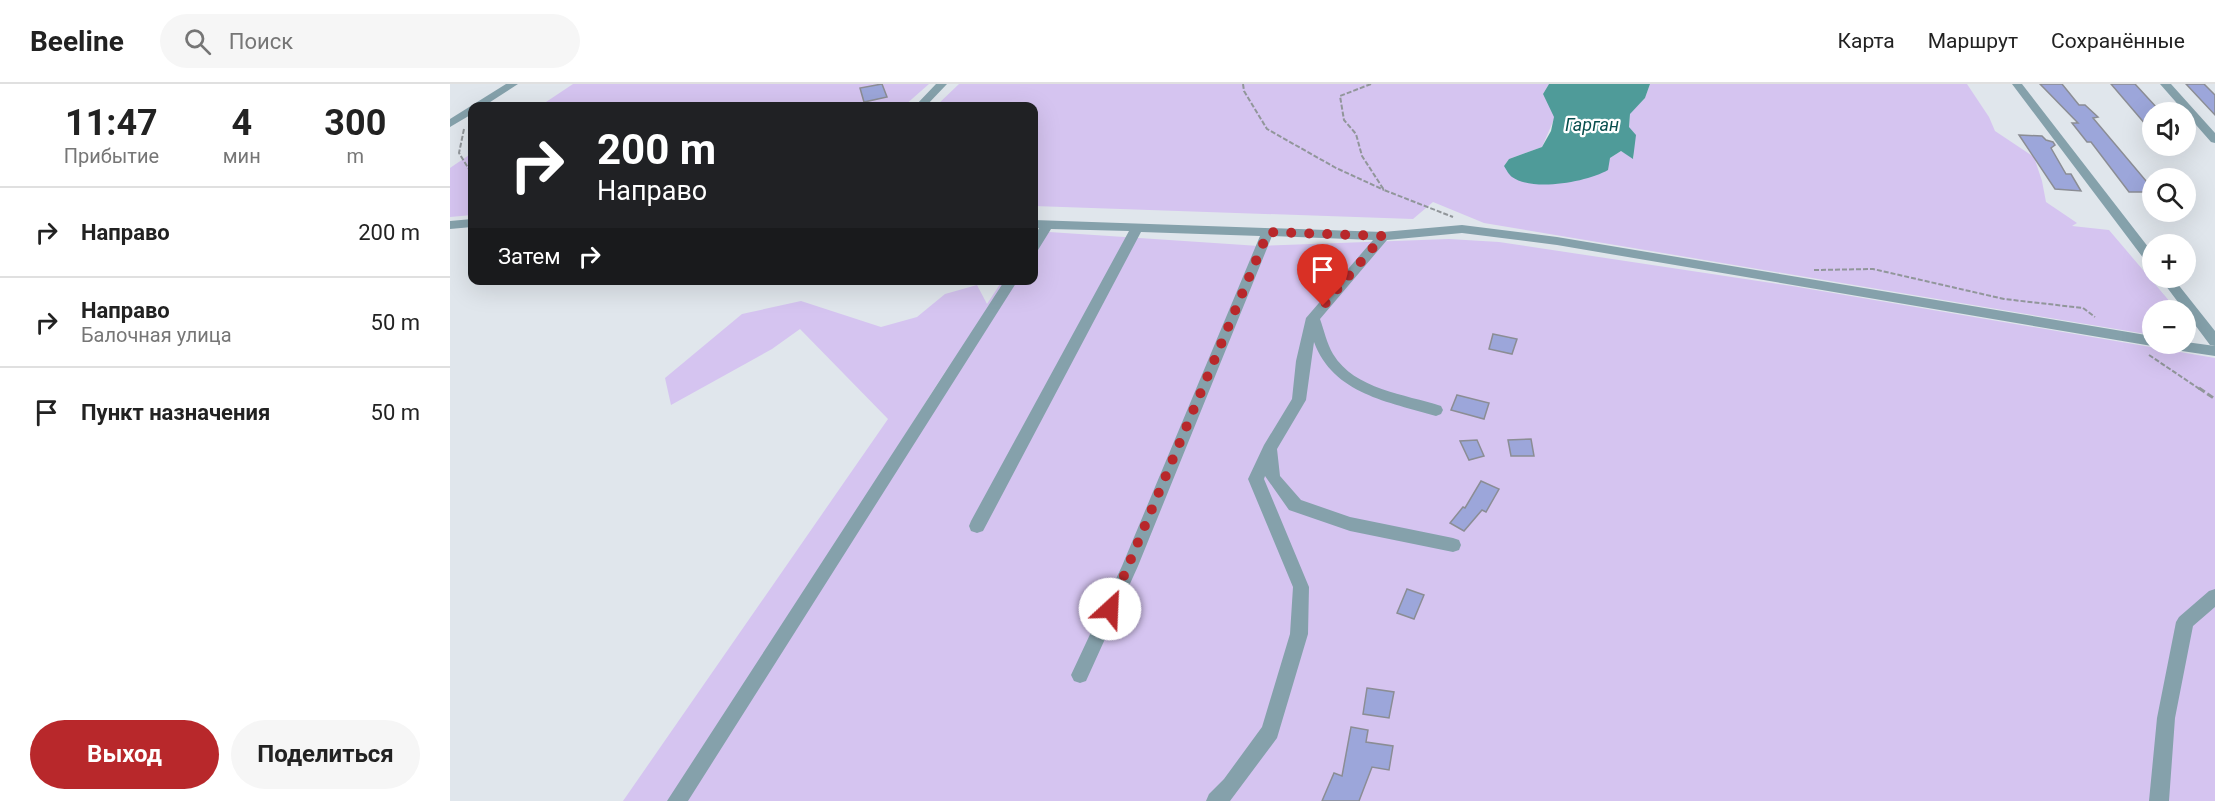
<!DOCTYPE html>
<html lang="ru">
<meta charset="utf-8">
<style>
:root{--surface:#fff;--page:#f6f6f6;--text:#222;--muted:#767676;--line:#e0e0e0;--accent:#b8282b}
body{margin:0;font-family:Roboto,sans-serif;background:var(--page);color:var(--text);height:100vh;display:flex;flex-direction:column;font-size:22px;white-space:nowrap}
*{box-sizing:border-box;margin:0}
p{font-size:20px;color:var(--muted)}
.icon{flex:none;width:33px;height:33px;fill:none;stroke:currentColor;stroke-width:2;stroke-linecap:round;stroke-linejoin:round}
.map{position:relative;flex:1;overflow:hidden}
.side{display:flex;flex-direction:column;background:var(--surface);width:450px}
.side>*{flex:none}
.hud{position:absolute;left:18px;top:18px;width:570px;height:183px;border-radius:12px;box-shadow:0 6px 24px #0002;background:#202124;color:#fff;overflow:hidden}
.controls{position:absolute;left:1692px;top:18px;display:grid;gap:12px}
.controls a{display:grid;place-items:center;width:54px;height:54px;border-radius:50%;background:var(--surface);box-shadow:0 6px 24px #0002;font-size:30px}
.pin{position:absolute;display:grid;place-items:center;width:51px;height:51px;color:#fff;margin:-62px -26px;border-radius:50% 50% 50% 0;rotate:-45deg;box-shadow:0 0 6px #0007}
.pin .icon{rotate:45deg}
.me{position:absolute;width:66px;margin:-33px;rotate:25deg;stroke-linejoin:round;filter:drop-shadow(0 0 4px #0008)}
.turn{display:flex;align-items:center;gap:21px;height:126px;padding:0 30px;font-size:27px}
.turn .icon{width:78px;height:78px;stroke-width:2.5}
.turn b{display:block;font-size:42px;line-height:51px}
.then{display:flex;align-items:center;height:57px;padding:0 30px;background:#0003;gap:12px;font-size:22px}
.eta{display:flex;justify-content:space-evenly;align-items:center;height:102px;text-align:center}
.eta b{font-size:36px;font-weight:700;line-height:42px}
.button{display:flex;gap:12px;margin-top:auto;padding:12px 30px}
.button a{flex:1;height:69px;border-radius:36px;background:var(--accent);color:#fff;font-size:24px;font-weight:700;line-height:69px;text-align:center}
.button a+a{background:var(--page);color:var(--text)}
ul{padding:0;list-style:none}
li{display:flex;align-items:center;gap:18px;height:90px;padding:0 30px;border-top:2px solid var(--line)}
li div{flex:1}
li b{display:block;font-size:22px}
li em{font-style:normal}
header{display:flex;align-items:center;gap:36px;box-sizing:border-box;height:84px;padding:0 30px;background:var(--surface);border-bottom:2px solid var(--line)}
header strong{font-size:28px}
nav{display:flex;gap:33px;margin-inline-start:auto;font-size:21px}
.search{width:420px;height:54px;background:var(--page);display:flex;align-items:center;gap:15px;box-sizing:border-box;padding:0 21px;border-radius:33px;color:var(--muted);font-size:22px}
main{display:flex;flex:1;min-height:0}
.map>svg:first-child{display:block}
</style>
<header>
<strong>Beeline</strong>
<div class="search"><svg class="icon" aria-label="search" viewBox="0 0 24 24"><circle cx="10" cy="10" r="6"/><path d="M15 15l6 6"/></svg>Поиск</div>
<nav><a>Карта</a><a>Маршрут</a><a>Сохранённые</a></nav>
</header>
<main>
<section class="side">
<div class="eta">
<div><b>11:47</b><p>Прибытие</p></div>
<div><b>4</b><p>мин</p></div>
<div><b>300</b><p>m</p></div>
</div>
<ul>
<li><svg class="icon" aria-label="right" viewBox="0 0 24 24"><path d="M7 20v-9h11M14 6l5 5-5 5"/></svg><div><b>Направо</b></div><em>200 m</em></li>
<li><svg class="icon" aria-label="right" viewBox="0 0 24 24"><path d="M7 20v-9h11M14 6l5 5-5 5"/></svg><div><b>Направо</b><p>Балочная улица</p></div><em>50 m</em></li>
<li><svg class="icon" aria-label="arrive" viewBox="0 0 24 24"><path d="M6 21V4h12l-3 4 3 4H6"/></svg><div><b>Пункт назначения</b></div><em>50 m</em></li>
</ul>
<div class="button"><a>Выход</a><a>Поделиться</a></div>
</section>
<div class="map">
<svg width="1765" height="717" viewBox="0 0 1765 717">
<rect width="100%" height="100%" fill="#e0e6ec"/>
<path fill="#d5c4f0" d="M 123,0 L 479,0 L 454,22 L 90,22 Z
M 509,0 L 1099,0 L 1093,10 L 1105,33 L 1092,63 L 1059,75 L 1054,82 L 1160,74 L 1171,67 L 1184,74 L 1179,43 L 1180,29 L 1195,14 L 1200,0 L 1517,0 L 1539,33 L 1545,47 L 1584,73 L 1592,97 L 1596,118 L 1627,139 L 1622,142 L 1659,146 L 1727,226 L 1702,226 L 1702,251 L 1034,139 L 983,118 L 963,135 L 584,122 L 584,22 L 486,22 Z
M 22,69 L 22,131 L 0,133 L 0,84 Z
M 584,147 L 809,162 L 999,155 L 1049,158 L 1342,202 L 1765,274 L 1765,717 L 231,717 L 500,280 L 223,717 L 173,717 L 438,335 L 350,245 L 322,265 L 221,321 L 215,294 L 292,230 L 351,217 L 431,243 L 467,233 L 495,210 L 527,201 L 537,220 L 552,197 L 584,196 Z"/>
<path fill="#4f9b99" d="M 1099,0 L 1200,0 L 1195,14 L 1180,30 L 1179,43 L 1186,51 L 1183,75 L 1171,67 L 1160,74 L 1158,86 C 1137,98 1083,108 1062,93 C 1059,91 1056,85 1054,82 L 1059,75 L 1092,63 L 1101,47 L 1104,33 L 1093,10 Z"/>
<path fill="#9ca6da" stroke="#8b8d94" stroke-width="1.5" d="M 432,0 L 437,13 L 414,18 L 410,4 Z
M 1590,0 L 1612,0 L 1629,21 L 1635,21 L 1648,33 L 1643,34 L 1702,104 L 1702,108 L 1679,108 L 1641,58 L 1637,58 L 1622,39 L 1628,39 Z
M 1661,0 L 1685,0 L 1708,25 L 1702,25 L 1702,48 Z
M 1736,0 L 1754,0 L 1765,11 L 1765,31 Z
M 1569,51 L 1592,52 L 1596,56 L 1603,58 L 1605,61 L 1601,64 L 1616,90 L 1621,90 L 1631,107 L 1605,105 Z
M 1043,250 L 1067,255 L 1062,270 L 1039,265 Z
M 1007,311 L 1039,319 L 1034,335 L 1001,326 Z
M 1081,355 L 1084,372 L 1061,372 L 1058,356 Z
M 1027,356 L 1034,372 L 1019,376 L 1010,357 Z
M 1031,397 L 1049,405 L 1036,428 L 1032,426 L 1014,447 L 1000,439 L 1013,423 L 1015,424 Z
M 957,505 L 974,511 L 964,535 L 947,529 Z
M 917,604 L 944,608 L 939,634 L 913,630 Z
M 901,643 L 918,646 L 916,658 L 943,662 L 939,686 L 922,683 L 909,717 L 872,717 L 884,689 L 892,692 Z"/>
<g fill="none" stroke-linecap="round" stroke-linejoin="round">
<path stroke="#91969a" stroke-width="2" stroke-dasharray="5 2" stroke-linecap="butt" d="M 793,0 L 794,7 L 817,45 L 886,84 L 934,106
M 921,0 L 890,12 L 894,36 L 906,50 L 912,72 L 934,106 L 1003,133
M 14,45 L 9,69 L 22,90
M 1364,186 L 1423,185 L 1554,215 L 1633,224 L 1645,233
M 1699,271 L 1751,306"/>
<path stroke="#91969a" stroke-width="3" stroke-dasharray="7 3" stroke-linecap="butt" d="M 1749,304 L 1765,315"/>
<path fill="#85a1ab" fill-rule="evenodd" d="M 56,0 L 68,0 L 34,22 L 22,22 L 22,30 L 0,43 L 0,35 Z
M 486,0 L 497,0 L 476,22 L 465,22 Z
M 1562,0 L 1572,0 L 1702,168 L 1702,180 L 1697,179 Z
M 1710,0 L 1721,0 L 1765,49 L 1765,59 L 1761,58 Z
M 22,135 L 22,143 L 0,145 L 0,137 Z
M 584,136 L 933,148 L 1012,141 L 1107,153 L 1702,252 L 1702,260 L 1707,260 L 1702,262 L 1107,161 L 1012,149 L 937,156 L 870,235 C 874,246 877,260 883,270 C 905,306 955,310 991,322 L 993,326 L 991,330 L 986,332 C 939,318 883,310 864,258 L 856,316 L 827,365 L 830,392 L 851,416 L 900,433 L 1003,454 L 1009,456 L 1011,461 L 1009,466 L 1003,468 L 900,447 L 839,426 L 815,392 L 814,395 L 859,503 L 858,550 L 827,654 L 780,717 L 756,717 L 759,710 L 774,695 L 812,643 L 840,550 L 843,503 L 798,395 L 814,361 L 842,315 L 846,277 L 856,234 L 923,156 L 822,152 L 688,482 L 636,597 L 630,599 L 624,597 L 621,591 L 672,482 L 810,152 L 691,148 L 533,447 L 527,449 L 521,447 L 519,442 L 521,437 L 679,147 L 601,145 L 588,166 L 584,167 L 584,154 L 589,144 L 584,144 Z
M 1710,194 L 1723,194 L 1765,247 L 1765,272 L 1712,264 L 1710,260 L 1736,260 L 1736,258 L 1765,262 L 1760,261 Z
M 555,196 L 568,196 L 238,717 L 217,717 Z
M 1765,505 L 1765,523 L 1743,542 L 1725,634 L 1719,717 L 1699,717 L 1707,634 L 1726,538 L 1729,533 L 1759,507 Z"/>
</g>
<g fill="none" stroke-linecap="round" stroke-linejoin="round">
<path stroke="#b8282b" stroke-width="10" stroke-dasharray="0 18" d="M 660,525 L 818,148 L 933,152 L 873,222"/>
</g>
<g text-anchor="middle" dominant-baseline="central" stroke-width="4.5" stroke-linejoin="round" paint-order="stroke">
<g font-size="18" font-style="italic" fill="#084f4e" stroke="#fff">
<text x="1142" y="40">Гарган</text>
</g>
</g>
</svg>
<div class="controls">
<a><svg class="icon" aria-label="sound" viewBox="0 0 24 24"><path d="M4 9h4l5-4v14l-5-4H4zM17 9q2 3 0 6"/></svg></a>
<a><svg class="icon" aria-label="search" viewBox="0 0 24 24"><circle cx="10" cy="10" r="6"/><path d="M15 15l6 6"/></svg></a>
<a>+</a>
<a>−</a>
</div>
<div class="pin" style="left:873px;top:222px;background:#d93025"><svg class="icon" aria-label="arrive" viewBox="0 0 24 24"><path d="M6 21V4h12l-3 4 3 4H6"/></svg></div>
<svg class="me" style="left:660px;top:525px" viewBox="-20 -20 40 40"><circle r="19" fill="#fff"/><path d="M0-13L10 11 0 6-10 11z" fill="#b8282b"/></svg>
<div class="hud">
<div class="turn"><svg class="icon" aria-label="right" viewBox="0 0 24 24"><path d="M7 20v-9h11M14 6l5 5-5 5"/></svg><div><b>200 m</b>Направо</div></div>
<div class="then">Затем<svg class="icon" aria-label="right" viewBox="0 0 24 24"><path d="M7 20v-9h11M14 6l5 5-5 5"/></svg></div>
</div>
</div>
</main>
